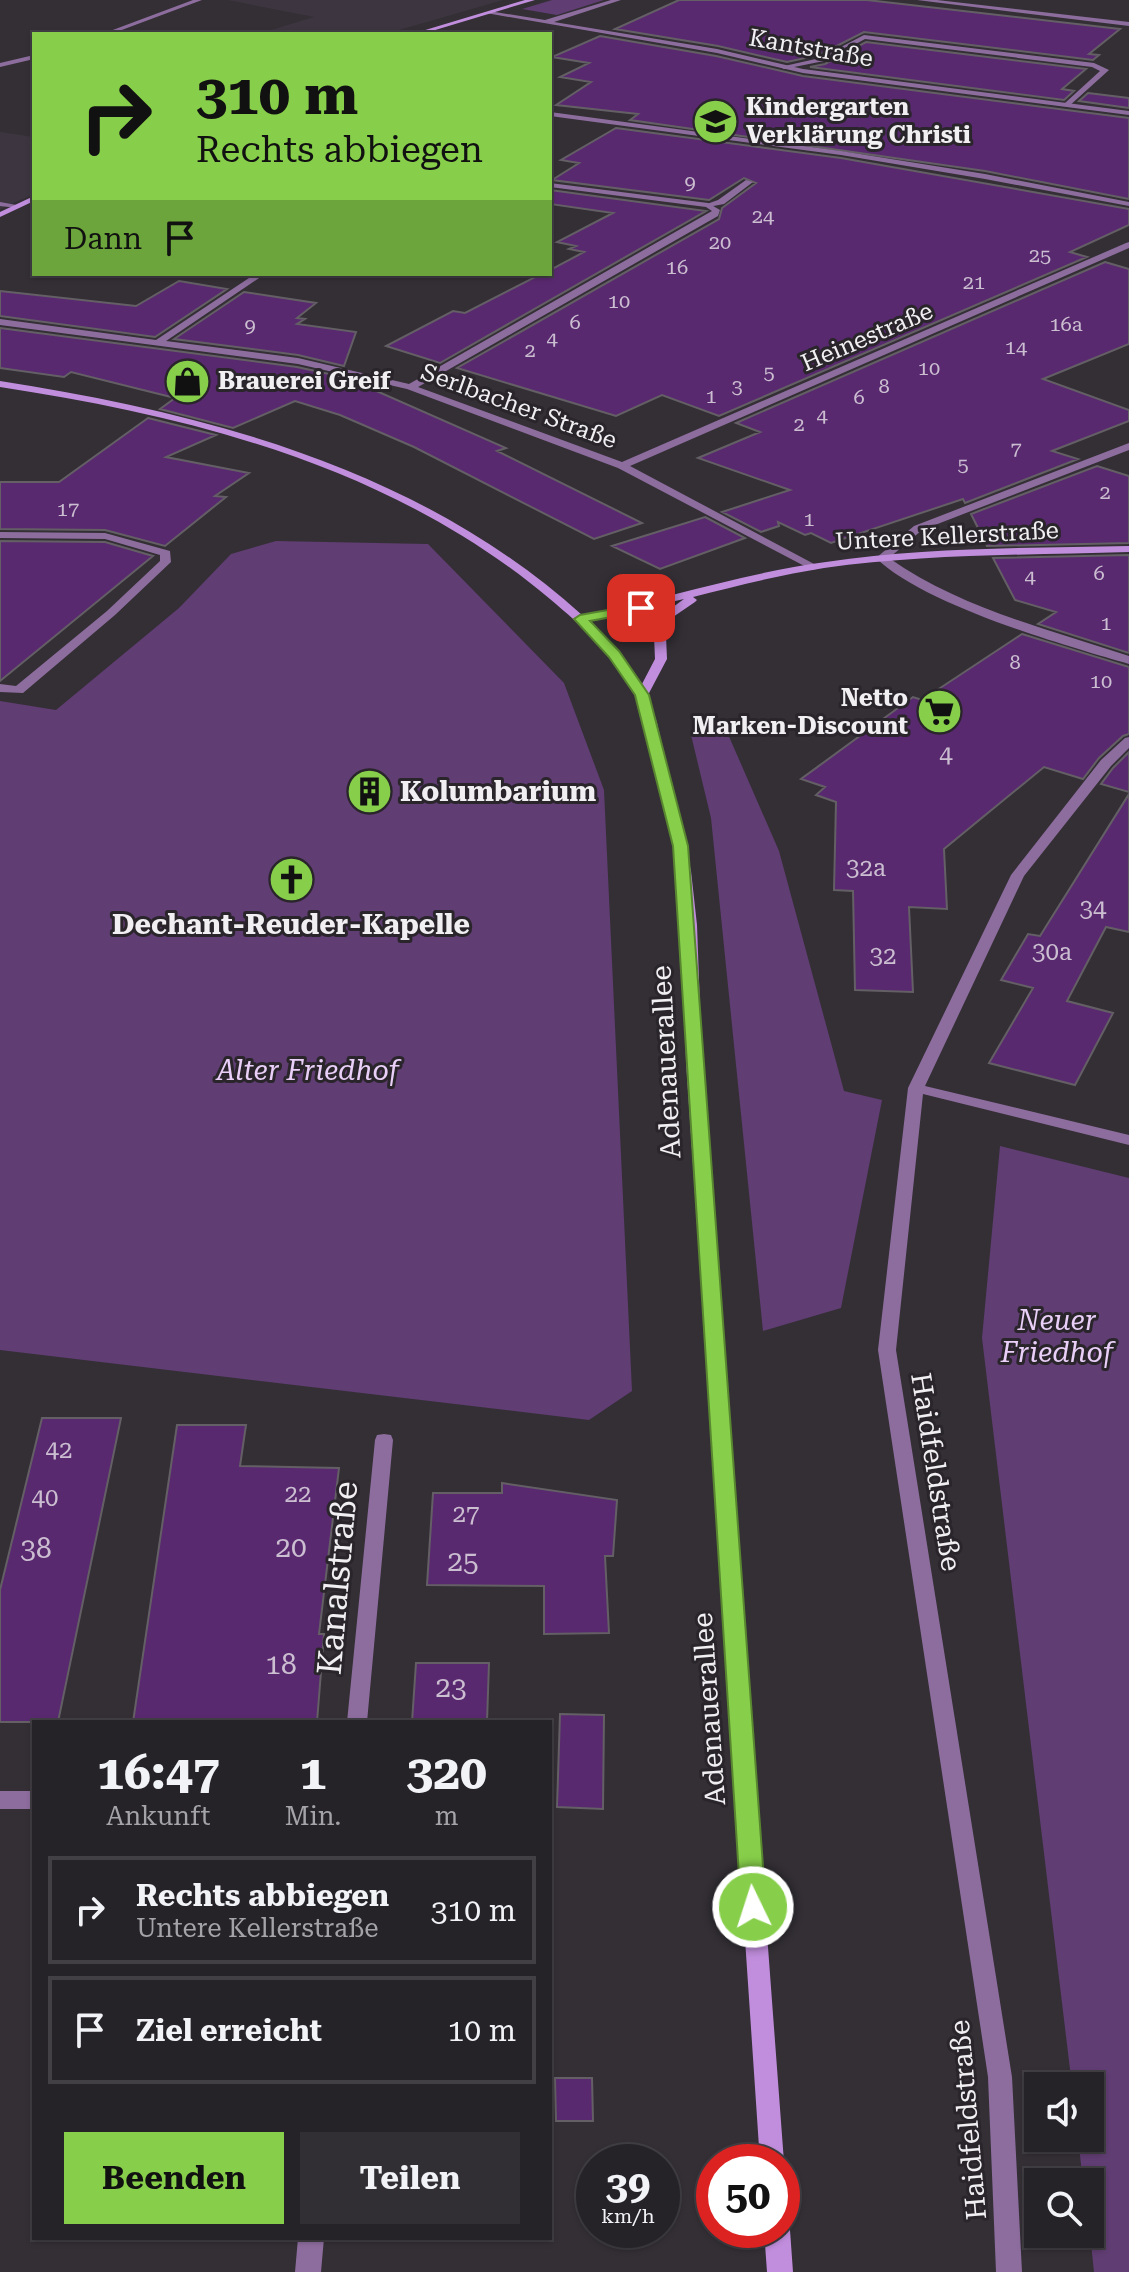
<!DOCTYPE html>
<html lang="de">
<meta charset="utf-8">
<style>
:root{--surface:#262328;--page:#322f34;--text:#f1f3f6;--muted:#a4a4a8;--line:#424045;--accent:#87cf4a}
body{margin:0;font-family:"Roboto Serif",serif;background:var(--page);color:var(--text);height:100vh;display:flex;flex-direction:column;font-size:30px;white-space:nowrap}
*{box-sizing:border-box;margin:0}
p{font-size:26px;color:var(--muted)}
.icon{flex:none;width:44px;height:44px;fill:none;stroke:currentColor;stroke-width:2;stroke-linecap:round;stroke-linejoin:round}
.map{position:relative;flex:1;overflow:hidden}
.panel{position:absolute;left:32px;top:1720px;width:520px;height:520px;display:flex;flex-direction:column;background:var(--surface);border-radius:0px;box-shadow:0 2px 6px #0004,0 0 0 2px var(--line)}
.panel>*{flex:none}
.guide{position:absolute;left:32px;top:32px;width:520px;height:244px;border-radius:0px;box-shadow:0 2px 6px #0004,0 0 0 2px var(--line);background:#87cf4a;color:#111;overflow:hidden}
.tools{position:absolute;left:1024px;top:2072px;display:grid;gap:16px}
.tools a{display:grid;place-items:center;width:80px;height:80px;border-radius:0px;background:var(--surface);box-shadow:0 2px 6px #0004,0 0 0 2px var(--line);font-size:40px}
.speed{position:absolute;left:576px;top:2144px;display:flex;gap:16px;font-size:40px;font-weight:700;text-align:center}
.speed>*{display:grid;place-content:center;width:104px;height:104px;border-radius:50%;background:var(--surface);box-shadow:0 2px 6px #0004,0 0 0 2px var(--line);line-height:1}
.speed small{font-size:20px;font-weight:400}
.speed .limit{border:12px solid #d22;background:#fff;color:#111}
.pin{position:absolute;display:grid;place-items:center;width:68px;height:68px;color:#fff;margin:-34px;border-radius:16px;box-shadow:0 4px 12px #0006}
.me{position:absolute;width:88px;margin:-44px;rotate:356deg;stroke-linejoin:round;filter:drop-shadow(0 0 6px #0008)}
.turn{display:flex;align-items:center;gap:28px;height:168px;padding:0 32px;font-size:36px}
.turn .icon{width:104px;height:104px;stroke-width:2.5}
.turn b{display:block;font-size:56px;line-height:68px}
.then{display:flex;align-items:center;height:76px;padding:0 32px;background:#0003;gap:16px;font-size:30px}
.eta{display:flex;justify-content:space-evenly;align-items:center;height:136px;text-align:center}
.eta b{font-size:48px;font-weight:700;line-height:56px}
.cta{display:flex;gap:16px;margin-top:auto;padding:16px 32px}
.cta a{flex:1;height:92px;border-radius:0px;background:var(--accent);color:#111;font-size:32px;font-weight:700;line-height:92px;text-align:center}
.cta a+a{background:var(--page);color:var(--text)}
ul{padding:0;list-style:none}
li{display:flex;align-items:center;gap:24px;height:108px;margin:0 16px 12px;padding:0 16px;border:4px solid var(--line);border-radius:0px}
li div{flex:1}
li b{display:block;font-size:30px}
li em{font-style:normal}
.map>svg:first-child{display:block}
</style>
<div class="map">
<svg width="1129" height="2272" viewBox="0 0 1129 2272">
<rect width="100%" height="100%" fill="#332f35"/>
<path fill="#3d3641" d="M 228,0 L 503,0 L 385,34 L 282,34 L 268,31 L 314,17 Z
M 0,132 L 34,137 L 34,194 L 0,209 Z"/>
<path fill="#603d72" d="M 552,0 L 604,0 L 557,15 L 522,9 Z
M 276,541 L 428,544 L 564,683 L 604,790 L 632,1391 L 589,1420 L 0,1350 L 0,701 L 56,710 L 179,608 L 231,554 Z
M 724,725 L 779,851 L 844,1091 L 882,1100 L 841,1308 L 763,1331 L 711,818 L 691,735 Z
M 1000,1146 L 1129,1178 L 1129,2272 L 1094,2272 L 1090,2234 L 1090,2182 L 1083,2182 L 1078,2138 L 1090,2138 L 1090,2086 L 1072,2086 L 982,1338 Z"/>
<path fill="#59296f" stroke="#635f65" stroke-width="2" d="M 679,0 L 867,0 L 1120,29 L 1089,54 L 1099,55 L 1093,60 L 864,32 L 819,55 L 787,62 L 718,46 L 615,29 Z
M 600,36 L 716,56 L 803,76 L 1129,118 L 1129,199 L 985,171 L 630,120 L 638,114 L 556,105 L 591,82 L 560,77 L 589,63 L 552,57 Z
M 866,42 L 1086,69 L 1062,89 L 1074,91 L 1064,100 L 810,67 L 825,64 Z
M 1088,93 L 1129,98 L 1129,108 L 1079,101 Z
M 616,128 L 841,158 L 1129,209 L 1129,225 L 1070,252 L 1087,257 L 719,416 L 662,395 L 616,416 L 457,368 L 719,219 L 722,208 L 756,183 L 744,178 L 709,200 L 552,180 L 579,163 L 561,160 Z
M 550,190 L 706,211 L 440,363 L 386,346 L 453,311 L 465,313 L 541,274 L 550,274 L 550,270 L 584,252 L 569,249 L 576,246 L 557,242 L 613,213 L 550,204 Z
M 1105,262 L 1129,269 L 1129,344 L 1043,379 L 1129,410 L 1129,421 L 1052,451 L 1078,459 L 965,503 L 963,499 L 831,543 L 811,533 L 805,535 L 778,522 L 779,526 L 761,532 L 722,512 L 790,490 L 698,458 L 760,432 L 736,423 Z
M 179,281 L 227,289 L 155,337 L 0,316 L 0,291 L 136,306 Z
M 244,292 L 316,303 L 297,318 L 305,319 L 297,324 L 356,332 L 344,366 L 298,355 L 174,339 Z
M 0,328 L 297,367 L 347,378 L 506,448 L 497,451 L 642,523 L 594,539 L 414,447 L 340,415 L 295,401 L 233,428 L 160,409 L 175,398 L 71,372 L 64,377 L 0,368 Z
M 148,418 L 216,435 L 166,457 L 249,473 L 215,496 L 226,497 L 165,546 L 105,530 L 0,529 L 0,482 L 59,482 Z
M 1097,466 L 1129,476 L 1129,543 L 987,546 L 971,514 Z
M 705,517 L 745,538 L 660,569 L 612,546 Z
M 0,541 L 105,542 L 153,556 L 0,681 Z
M 1129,555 L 1129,653 L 1038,624 L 1056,612 L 1015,600 L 993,558 Z
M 1022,634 L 1129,667 L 1129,734 L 1123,736 L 1099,758 L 1083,779 L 1044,767 L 944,849 L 947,909 L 909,907 L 913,992 L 855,990 L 853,891 L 834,890 L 836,802 L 816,795 L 825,787 L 801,779 L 913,697 L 922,700 Z
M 1129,752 L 1129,792 L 1101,784 L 1113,768 Z
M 1129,794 L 1129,932 L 1106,927 L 1067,1001 L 1113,1013 L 1075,1085 L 989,1063 L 1033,988 L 1001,980 L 1028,934 L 1040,936 Z
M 42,1418 L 121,1418 L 58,1722 L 0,1722 L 0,1590 Z
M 177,1425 L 246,1425 L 240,1466 L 339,1468 L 319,1634 L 324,1634 L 317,1722 L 133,1722 Z
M 502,1483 L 617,1500 L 613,1556 L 605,1556 L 609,1633 L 544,1634 L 544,1586 L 427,1585 L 433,1493 L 502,1493 Z
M 416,1663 L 489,1663 L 487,1722 L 412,1722 Z
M 560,1714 L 604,1715 L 603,1809 L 557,1807 Z
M 555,2078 L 592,2078 L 593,2121 L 556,2121 Z"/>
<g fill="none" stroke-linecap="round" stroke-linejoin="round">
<path fill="#8d6d9e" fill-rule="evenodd" d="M 864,35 L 1094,63 L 1109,70 L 1068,107 L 1065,103 L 1100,71 L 1092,67 L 865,39 L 824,61 L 784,69 L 780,67 L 820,58 Z
M 746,180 L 753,182 L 724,204 L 708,207 L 704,205 L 718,200 Z
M 0,202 L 22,206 L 18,208 L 0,206 Z"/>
<path fill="#8d6d9e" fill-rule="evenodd" d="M 193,0 L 202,0 L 111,34 L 102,34 Z
M 611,0 L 621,0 L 554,22 L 717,49 L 803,69 L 1129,111 L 1129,115 L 803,73 L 717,53 L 486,13 L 489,11 L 545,20 Z
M 917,0 L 937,0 L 1129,22 L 1129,26 Z
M 34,55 L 34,59 L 0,67 L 0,63 Z
M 550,112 L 841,151 L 985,174 L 1129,202 L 1129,206 L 985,179 L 841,155 L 550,116 Z
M 550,183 L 708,203 L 720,210 L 718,216 L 418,387 L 622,462 L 1126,243 L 1129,242 L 1129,248 L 630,466 L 816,565 L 816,569 L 812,570 L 618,468 L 407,389 L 298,364 L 0,325 L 0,319 L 156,340 L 255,274 L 265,274 L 166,341 L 298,358 L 409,384 L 712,211 L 706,207 L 550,187 Z
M 1129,443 L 1129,450 L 922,530 L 889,558 C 960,608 1047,629 1129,656 L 1129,664 C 1063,645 924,605 876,558 L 914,526 Z
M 0,532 L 105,533 L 170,551 L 171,562 L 115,615 L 23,693 L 0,692 L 0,684 L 16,686 L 107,611 L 160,561 L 160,555 L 105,539 L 0,538 Z
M 1129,737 L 1129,748 L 1111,766 L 1024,876 L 925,1086 L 1129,1135 L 1129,1145 L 923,1094 L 896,1350 L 1012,2077 L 1022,2272 L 996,2272 L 988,2077 L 878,1350 L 908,1088 L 1011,875 L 1101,760 L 1125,738 Z
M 384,1434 L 391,1435 L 393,1440 L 367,1722 L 347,1722 L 375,1440 L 377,1435 Z
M 0,1791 L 34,1791 L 34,1809 L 0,1809 Z
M 298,2238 L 324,2238 L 321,2272 L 295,2272 Z"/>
<path fill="#c18edd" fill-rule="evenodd" d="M 525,0 L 535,0 L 422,34 L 412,34 Z
M 34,196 L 34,201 L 0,217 L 0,212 Z
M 0,381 C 210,414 420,469 582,615 C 664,600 743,573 826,562 C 926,547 1028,548 1129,546 L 1129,552 C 1028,555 925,554 824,568 C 780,575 736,586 693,597 L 697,600 L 695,602 L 673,617 L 666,636 L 667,659 L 648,695 L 657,723 L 691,871 L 697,925 L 702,1061 L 784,2162 L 782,2167 L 782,2162 L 760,2162 L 686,1061 C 684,997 687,932 677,868 C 672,834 663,801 655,768 C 649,745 646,720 637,698 C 619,658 583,627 550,599 C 394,468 197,417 0,387 ZM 684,599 L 662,615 L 654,636 L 655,659 L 642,684 L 614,647 L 588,621 Z
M 782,2220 L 786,2222 L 790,2230 L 793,2272 L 767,2272 L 764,2230 L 782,2230 Z"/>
</g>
<path fill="#87cf4a" stroke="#588730" stroke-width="2" d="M 641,604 L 647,608 L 645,611 L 590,621 L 619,651 L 649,695 L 688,846 L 766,1907 L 762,1915 L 753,1918 L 744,1915 L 741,1907 L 673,846 L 635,695 L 609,657 L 574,619 L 580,615 Z"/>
<defs>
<symbol id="school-disc" viewBox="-11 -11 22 22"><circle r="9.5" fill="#87cf4a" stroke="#29252b"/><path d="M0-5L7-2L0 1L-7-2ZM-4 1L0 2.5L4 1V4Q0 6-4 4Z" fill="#111"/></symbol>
<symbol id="shop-disc" viewBox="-11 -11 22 22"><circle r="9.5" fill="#87cf4a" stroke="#29252b"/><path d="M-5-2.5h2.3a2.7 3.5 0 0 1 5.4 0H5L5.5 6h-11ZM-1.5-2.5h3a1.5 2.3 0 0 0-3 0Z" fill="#111"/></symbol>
<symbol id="supermarket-disc" viewBox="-11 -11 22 22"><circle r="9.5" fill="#87cf4a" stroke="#29252b"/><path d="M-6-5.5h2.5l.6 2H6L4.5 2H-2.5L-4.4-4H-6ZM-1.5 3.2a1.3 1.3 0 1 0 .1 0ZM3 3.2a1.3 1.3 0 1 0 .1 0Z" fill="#111"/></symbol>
<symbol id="building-disc" viewBox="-11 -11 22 22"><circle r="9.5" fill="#87cf4a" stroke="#29252b"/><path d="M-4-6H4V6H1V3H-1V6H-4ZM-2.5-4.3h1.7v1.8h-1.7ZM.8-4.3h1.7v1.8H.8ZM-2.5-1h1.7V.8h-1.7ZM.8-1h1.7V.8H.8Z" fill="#111"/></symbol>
<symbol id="church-disc" viewBox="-11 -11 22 22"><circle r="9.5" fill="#87cf4a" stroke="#29252b"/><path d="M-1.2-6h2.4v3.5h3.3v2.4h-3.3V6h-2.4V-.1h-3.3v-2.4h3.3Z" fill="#111"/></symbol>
</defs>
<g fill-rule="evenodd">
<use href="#school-disc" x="690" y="96" width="51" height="51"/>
<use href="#shop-disc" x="162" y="356" width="51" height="51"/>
<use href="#supermarket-disc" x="914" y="686" width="51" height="51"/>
<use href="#building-disc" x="344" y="766" width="51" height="51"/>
<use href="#church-disc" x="266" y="854" width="51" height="51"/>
</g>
<g text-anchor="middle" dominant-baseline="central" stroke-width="6" stroke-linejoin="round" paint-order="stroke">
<g font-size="20" fill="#cbbed1">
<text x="690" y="182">9</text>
<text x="763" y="216">24</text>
<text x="720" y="242">20</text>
<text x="1040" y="255">25</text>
<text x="677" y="267">16</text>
<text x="974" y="282">21</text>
<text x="619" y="301">10</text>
<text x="575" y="322">6</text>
<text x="1066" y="324">16a</text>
<text x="250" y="325">9</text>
<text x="552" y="338">4</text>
<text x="1016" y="347">14</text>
<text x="530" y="350">2</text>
<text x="929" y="368">10</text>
<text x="769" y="372">5</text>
<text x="737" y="386">3</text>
<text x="884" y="386">8</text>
<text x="711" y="396">1</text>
<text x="859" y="397">6</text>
<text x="822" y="415">4</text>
<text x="799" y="424">2</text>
<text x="1016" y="449">7</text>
<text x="963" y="464">5</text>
<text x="1105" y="492">2</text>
<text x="68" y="509">17</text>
<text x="809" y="519">1</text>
<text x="1099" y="573">6</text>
<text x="1030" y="576">4</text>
<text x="1106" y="623">1</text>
<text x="1015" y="662">8</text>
<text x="1101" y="681">10</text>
</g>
<g font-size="24" fill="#f1eff2" stroke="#29252b">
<text transform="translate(811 48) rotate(10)">Kantstraße</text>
<text transform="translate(867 337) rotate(-23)">Heinestraße</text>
<text transform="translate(519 406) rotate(20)">Serlbacher Straße</text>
<text transform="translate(947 536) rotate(-3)">Untere Kellerstraße</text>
</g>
<g font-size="24" font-weight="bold" fill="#f1eff2" stroke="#29252b" text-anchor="start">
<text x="746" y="107">Kindergarten<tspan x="746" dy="28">Verklärung Christi</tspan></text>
<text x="218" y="381">Brauerei Greif</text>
<text x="908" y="698" text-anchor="end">Netto<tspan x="908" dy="28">Marken-Discount</tspan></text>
</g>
<g font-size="24" fill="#cbbed1">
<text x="946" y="755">4</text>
<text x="866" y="868">32a</text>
<text x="1093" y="909">34</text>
<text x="1052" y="952">30a</text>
<text x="883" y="956">32</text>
<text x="59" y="1450">42</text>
<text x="298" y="1494">22</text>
<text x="45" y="1498">40</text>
<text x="466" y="1514">27</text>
</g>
<g font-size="28" font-weight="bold" fill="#f1eff2" stroke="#29252b" text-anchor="start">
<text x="400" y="791">Kolumbarium</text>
<text x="291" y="924" text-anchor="middle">Dechant-Reuder-Kapelle</text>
</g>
<g font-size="28" fill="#f1eff2" stroke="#29252b">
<text transform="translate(666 1062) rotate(-93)">Adenauerallee</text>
<text transform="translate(936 1472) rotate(81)">Haidfeldstraße</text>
<text transform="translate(709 1709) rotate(-94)">Adenauerallee</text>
<text transform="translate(968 2120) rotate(-95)">Haidfeldstraße</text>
</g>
<g font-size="28" font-style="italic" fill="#ead0f8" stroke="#29252b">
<text x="308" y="1070">Alter Friedhof</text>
<text x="1057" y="1320">Neuer<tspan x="1057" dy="32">Friedhof</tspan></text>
</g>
<g font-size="28" fill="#cbbed1">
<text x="291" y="1547">20</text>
<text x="36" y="1548">38</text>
<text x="463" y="1561">25</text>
<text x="281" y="1664">18</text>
<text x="451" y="1687">23</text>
</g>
<g font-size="34" fill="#f1eff2" stroke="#29252b">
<text transform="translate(337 1578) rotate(-85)">Kanalstraße</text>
</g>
</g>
</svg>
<div class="tools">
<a><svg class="icon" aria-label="sound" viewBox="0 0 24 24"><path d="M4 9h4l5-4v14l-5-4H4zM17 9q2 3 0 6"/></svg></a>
<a><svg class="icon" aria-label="search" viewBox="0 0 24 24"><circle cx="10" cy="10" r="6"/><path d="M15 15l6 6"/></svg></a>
</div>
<div class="speed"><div>39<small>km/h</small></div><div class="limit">50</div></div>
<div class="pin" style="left:641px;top:608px;background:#d93025"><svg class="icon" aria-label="arrive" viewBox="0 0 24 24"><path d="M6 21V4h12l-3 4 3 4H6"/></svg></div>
<svg class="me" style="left:753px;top:1907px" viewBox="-20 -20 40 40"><circle r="17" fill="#87cf4a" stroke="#fff" stroke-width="3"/><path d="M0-11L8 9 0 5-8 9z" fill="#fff"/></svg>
<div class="guide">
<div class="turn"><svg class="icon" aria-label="right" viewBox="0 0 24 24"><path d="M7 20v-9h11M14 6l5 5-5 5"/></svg><div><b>310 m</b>Rechts abbiegen</div></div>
<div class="then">Dann<svg class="icon" aria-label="arrive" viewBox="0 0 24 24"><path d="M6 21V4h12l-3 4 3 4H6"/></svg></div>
</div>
<section class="panel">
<div class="eta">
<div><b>16:47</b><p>Ankunft</p></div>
<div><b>1</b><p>Min.</p></div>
<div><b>320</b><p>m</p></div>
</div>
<ul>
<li><svg class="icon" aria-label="right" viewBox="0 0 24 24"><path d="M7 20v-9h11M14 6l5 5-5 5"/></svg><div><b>Rechts abbiegen</b><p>Untere Kellerstraße</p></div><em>310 m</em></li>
<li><svg class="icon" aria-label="arrive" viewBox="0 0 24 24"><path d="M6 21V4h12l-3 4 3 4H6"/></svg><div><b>Ziel erreicht</b></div><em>10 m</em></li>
</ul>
<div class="cta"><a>Beenden</a><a>Teilen</a></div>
</section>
</div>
